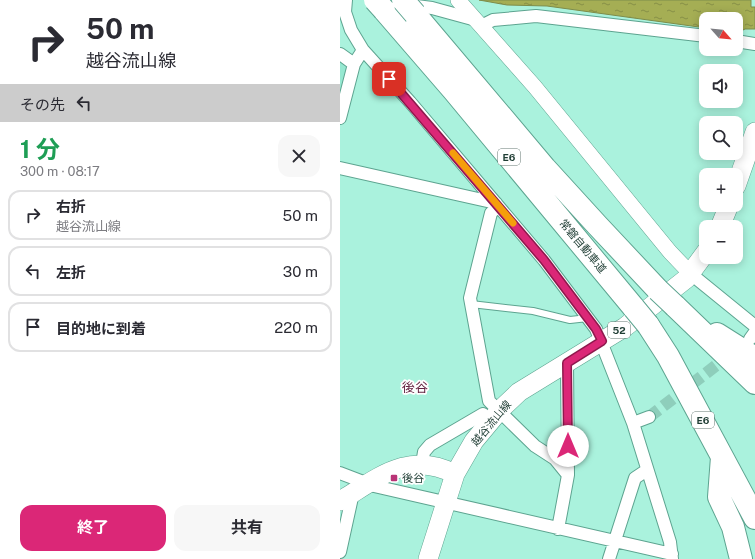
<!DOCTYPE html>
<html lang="ja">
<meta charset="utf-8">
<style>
:root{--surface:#fff;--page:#f7f7f7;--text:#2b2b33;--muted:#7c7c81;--line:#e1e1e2;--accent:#db2777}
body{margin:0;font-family:"Public Sans","Noto Sans JP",sans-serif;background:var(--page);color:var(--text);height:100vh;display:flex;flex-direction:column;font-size:15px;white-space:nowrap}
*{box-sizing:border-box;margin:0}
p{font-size:13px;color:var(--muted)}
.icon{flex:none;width:22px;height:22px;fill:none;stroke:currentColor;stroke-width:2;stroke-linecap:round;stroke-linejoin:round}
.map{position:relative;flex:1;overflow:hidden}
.side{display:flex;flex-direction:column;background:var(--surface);width:340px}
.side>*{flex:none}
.guide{background:#fff;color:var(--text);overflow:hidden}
.needle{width:26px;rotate:117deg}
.buttons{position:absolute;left:359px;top:12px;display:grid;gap:8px}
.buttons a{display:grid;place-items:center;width:44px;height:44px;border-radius:8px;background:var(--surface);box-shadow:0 2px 10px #0003;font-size:20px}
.pin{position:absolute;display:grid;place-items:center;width:34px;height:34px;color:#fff;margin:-17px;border-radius:8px;box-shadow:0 2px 6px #0006}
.me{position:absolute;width:44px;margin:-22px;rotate:0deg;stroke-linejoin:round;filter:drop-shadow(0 0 3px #0008)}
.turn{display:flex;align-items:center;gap:14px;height:84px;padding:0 20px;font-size:18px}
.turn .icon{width:52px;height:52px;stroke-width:2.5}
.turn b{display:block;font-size:28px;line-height:34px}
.then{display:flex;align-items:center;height:38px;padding:0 20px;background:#0003;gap:8px;font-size:15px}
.round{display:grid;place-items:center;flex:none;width:42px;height:42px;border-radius:12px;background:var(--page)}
.head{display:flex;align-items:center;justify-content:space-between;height:68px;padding:0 20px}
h1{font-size:24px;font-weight:700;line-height:30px;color:#1e9e55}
.cta{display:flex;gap:8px;margin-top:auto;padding:8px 20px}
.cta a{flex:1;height:46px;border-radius:12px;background:var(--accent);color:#fff;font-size:16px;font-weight:700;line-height:46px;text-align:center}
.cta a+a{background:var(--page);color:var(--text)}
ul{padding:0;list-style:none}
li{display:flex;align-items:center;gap:12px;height:50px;margin:0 8px 6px;padding:0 12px;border:2px solid var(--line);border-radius:12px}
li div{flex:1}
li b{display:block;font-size:15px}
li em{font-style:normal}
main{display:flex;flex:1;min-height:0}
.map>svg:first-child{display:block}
</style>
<main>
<section class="side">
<div class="guide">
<div class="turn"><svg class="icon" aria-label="right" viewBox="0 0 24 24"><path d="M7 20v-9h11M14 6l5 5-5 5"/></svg><div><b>50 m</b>越谷流山線</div></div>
<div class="then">その先<svg class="icon" aria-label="left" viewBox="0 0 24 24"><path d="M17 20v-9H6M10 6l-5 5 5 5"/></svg></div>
</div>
<div class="head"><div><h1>1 分</h1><p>300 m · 08:17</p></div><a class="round"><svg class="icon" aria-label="close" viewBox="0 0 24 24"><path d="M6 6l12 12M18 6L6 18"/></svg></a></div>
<ul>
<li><svg class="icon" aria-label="right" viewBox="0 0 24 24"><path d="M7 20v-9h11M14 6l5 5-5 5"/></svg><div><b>右折</b><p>越谷流山線</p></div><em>50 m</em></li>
<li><svg class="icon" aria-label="left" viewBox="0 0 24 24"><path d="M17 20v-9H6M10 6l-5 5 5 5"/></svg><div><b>左折</b></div><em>30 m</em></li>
<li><svg class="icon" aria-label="arrive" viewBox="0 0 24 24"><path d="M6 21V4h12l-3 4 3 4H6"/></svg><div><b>目的地に到着</b></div><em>220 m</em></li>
</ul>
<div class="cta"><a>終了</a><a>共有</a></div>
</section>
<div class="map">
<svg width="415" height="559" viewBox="0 0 415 559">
<defs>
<pattern id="water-ripples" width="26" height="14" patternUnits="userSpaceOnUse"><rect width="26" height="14" fill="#a5ae54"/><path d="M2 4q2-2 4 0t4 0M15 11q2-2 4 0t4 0" fill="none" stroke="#868f46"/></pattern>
</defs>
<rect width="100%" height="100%" fill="#aaf2dd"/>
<path fill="#96e8d1" d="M 0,59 L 9,66 L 0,99 Z"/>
<path fill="url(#water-ripples)" stroke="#7d8c4a" d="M 139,0 L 411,0 L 411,7 L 415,7 L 415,29 L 405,29 L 399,32 L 396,32 L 396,19 L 366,19 L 366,28 L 207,6 L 167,5 Z"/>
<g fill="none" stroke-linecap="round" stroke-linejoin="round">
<path stroke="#8ecebb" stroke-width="12" stroke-dasharray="12 6" stroke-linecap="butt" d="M 309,417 L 391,354"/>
<defs>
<path id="service" d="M 131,304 L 193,311 L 230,320 L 248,318"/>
<path id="minor" d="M 6,0 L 5,12 L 11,30 L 23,50 L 70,102 L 204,260 L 256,329 L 293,423 L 330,542 L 332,559
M 69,5 L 92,8 L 136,20
M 141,26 L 153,20 L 196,16 L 366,36
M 396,41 L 415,44
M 0,54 L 14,64
M 0,118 L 14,64 L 23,50
M 0,168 L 156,203
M 158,206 L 151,213 L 130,298 L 149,401 L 195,446 L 215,459 L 228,475
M 351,274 L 415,326
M 410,339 L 415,332
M 293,423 L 309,417
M 82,464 L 84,452 L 90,445 L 143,414
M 0,473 L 34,486 L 332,554
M 218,529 L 228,475 L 227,363
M 0,552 L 13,493
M 269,559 L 295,478 L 307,470"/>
<path id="tertiary" d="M 118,0 L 195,87 L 330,252 L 351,274"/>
<path id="primary" d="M 396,186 L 415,132
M 380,227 L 389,205
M 0,501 C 38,478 69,450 115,474
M 88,559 L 115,474 L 134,441 L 159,411 L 179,392 L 285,327 L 346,279 L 366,252"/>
<path id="motorway" d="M 44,10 L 114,91 L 294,308
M 75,14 L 205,168 L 257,225 L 318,290
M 335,306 L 415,383
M 308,325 L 328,356 L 415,518
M 377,334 L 415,358
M 382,457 L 379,497 L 393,527 L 401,559"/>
</defs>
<use href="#service" stroke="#5da490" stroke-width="8"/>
<use href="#minor" stroke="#5da490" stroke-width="14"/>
<use href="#tertiary" stroke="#5da490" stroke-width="16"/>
<use href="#primary" stroke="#5da490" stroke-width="20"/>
<use href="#motorway" stroke="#5da490" stroke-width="24"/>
<use href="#service" stroke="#fff" stroke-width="6"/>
<use href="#minor" stroke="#fff" stroke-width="12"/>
<use href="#tertiary" stroke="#fff" stroke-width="15"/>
<use href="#primary" stroke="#fff" stroke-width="19"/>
<use href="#motorway" stroke="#fff" stroke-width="22"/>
<defs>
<path id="motorway-bridge" d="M 35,0 L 44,10
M 63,0 L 75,14
M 318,290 L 335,306
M 294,308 L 308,325"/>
</defs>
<use href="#motorway-bridge" stroke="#5da490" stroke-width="24" stroke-linecap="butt"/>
<use href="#motorway-bridge" stroke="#fff" stroke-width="22"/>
</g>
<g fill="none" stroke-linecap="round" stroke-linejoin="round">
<defs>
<path id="route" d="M 49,79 L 204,260 L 256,329 L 262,341 L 227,363 L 228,446"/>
</defs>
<use href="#route" stroke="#8e194d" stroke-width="10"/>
<use href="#route" stroke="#db2777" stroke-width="7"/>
<path stroke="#f59e0b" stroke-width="7" d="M 113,153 L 173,223"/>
</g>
<rect fill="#b93477" stroke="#fff" stroke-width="1.5" x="50" y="474" width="8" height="8" rx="2"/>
<g text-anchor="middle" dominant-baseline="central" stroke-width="3.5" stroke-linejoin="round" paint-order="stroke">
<g fill="#fff" stroke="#627771" stroke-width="1">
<rect x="158" y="149" width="22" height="16" rx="3"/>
<rect x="268" y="322" width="22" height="16" rx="3"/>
<rect x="352" y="412" width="22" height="16" rx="3"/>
</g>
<g font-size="10" font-weight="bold" fill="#1f3d34">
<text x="169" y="157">E6</text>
<text x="279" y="330">52</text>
<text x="363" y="420">E6</text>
</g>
<g font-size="11" fill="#1f3d34" stroke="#fff">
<text transform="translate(243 246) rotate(50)">常磐自動車道</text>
<text transform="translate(151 423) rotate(-50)">越谷流山線</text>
</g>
<g font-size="11" fill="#1f3d34" stroke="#fff" text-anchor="start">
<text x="62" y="478">後谷</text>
</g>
<g font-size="13" fill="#642341" stroke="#fff">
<text x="75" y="387">後谷</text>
</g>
</g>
</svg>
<div class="buttons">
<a><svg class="needle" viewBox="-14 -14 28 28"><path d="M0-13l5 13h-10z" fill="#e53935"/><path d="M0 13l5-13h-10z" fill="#7c7c81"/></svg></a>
<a><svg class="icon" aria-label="sound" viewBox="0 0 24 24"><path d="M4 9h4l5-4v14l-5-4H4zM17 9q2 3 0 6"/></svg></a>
<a><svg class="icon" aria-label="search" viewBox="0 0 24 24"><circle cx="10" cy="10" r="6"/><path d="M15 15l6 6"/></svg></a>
<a>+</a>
<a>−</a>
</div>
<div class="pin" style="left:49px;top:79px;background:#d93025"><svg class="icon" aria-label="arrive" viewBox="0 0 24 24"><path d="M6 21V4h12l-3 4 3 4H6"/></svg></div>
<svg class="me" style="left:228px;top:446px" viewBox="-20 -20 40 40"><circle r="19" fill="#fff"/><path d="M0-13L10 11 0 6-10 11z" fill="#db2777"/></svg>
</div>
</main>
